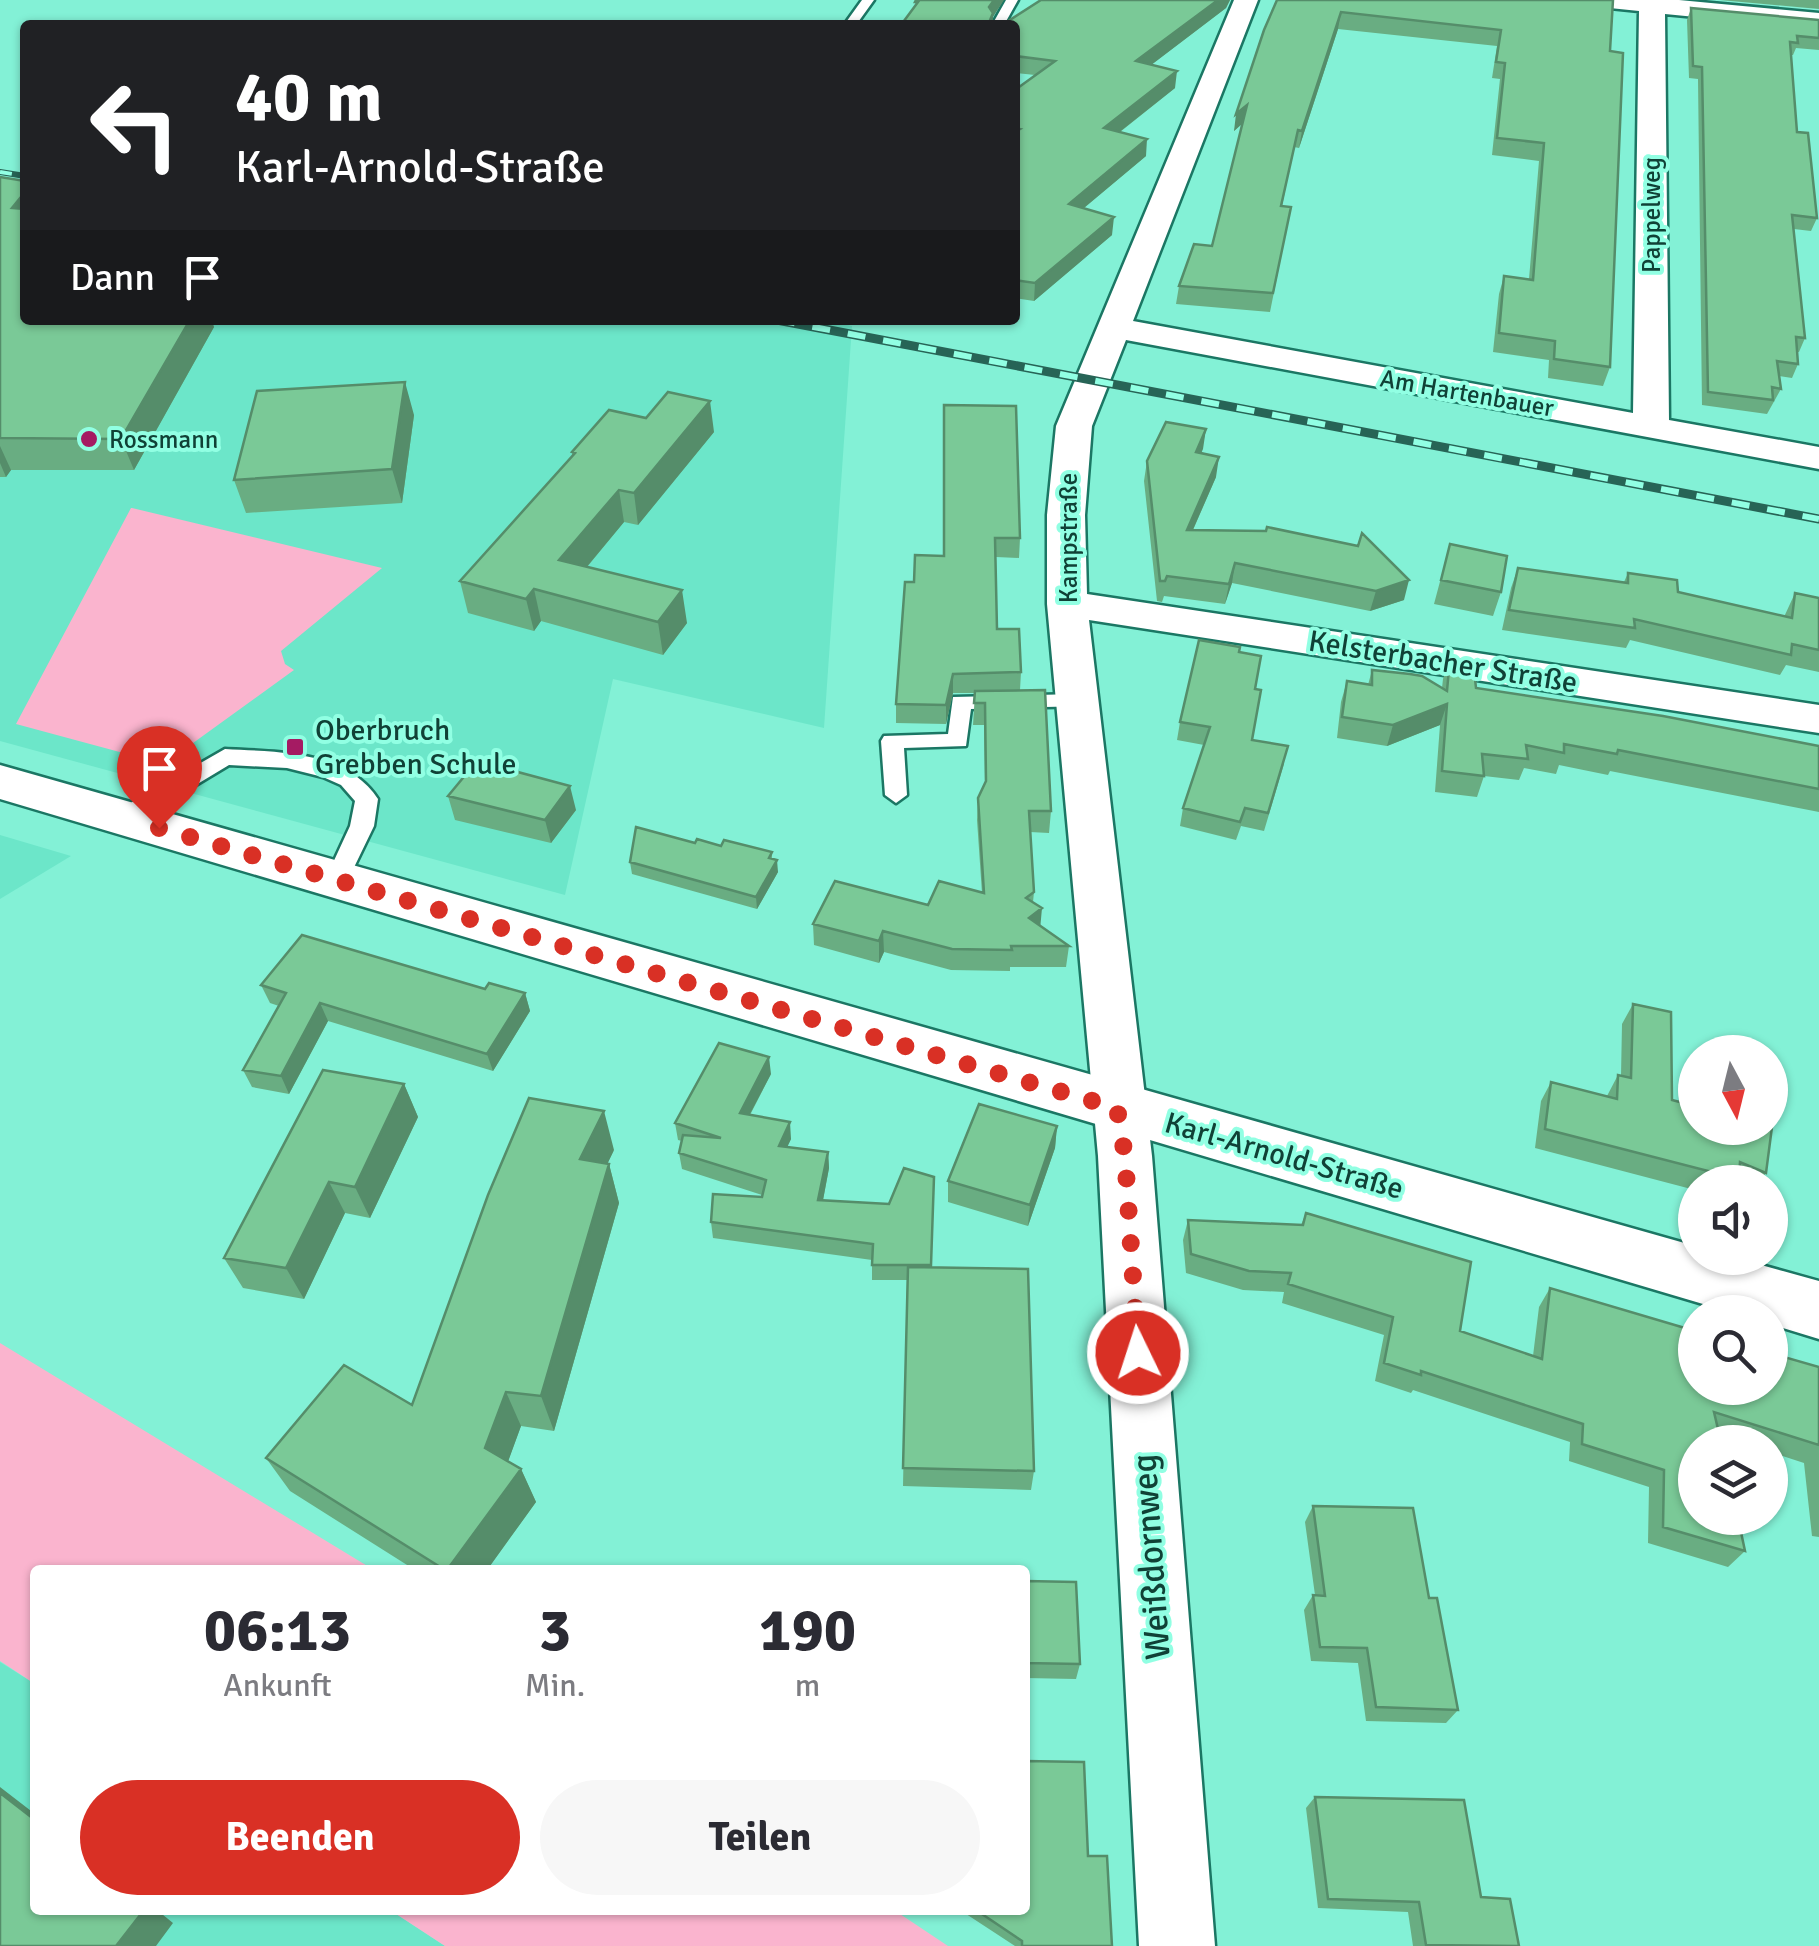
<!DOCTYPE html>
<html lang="de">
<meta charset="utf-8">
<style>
:root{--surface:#fff;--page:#f7f7f7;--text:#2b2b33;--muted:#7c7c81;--accent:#d93025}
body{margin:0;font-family:Signika,sans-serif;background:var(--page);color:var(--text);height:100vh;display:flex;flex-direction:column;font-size:38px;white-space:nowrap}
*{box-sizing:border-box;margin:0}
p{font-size:32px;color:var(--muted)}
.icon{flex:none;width:55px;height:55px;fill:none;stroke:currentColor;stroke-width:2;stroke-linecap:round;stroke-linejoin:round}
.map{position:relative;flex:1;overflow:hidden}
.details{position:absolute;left:30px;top:1565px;width:1000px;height:350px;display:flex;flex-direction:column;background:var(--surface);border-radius:10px;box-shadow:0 2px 8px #0004}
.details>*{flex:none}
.hud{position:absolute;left:20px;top:20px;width:1000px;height:305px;border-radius:10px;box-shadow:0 2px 8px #0004;background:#202124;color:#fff;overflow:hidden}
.needle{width:65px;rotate:173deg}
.buttons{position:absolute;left:1678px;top:1035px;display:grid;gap:20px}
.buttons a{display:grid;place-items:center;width:110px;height:110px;border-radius:50%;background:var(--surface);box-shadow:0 2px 8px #0004;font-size:50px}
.pin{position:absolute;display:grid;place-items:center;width:85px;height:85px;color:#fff;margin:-102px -42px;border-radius:50% 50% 50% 0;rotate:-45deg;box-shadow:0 0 10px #0007}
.pin .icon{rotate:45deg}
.me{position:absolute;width:110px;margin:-55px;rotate:356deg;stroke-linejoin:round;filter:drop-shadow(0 0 8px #0008)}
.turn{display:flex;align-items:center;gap:35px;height:210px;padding:0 50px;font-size:45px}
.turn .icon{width:130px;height:130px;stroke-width:2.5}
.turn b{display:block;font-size:70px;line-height:85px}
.then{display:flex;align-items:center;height:95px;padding:0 50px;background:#0003;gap:20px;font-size:38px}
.eta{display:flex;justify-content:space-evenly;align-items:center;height:170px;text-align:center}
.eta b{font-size:60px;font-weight:700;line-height:70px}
.cta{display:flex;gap:20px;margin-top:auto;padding:20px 50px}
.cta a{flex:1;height:115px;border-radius:60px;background:var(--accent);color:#fff;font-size:40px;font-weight:700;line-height:115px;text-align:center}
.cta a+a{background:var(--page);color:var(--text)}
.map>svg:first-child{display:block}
</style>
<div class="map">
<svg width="1819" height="1946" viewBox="0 0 1819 1946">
<rect width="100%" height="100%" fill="#83f1d6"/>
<path fill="#6ce6c9" d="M 0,203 L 25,320 L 822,320 L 852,326 L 824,728 L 613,679 L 565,895 L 0,741 Z
M 0,835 L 71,856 L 0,899 Z
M 0,1662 L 35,1684 L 35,1910 L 390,1910 L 445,1946 L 0,1946 Z"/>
<path fill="#fab4ce" d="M 131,508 L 132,508 L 382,568 L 281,651 L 285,664 L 294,670 L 164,764 L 16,724 Z
M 0,1343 L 374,1570 L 35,1570 L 35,1684 L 0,1661 Z
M 390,1910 L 894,1910 L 948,1946 L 445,1946 Z"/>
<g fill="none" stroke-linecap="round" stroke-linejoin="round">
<defs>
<path id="lane" d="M 862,0 L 874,0 L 856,25 L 844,25 Z
M 1006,0 L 1018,0 L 1004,25 L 992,25 Z
M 1077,694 L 1085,696 L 1088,701 L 1085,706 L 971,709 L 966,746 L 904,748 L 907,795 L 896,803 L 885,795 L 881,741 L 884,736 L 948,734 L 953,697 Z
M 225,749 C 277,752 346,750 378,799 L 374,826 L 345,886 L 329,886 L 325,880 L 350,826 L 355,801 L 341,785 L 323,777 L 287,768 L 229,765 L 131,824 L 115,824 L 111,818 L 115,812 Z"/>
<path id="street" d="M 1234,0 L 1258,0 L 1133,321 L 1633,413 L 1639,11 L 1600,7 L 1588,0 L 1679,0 L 1819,13 L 1819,29 L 1665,14 L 1669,420 L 1819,447 L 1819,469 L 1126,340 L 1092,426 L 1085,515 L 1087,594 L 1819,705 L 1819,733 L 1089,620 L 1152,1156 L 1215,1946 L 1139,1946 L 1098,1156 L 1047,604 L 1047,515 L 1056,426 Z"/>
<path id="secondary" d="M 0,765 L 1695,1246 L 1695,1258 L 1736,1258 L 1819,1281 L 1819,1339 L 1770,1324 L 1770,1312 L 1730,1312 L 0,799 Z"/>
</defs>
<use href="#lane" stroke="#1b7764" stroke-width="5"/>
<use href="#street" stroke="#1b7764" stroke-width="5"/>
<use href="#secondary" stroke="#1b7764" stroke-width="5"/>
<use href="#lane" fill="#fff" fill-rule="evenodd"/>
<use href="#street" fill="#fff" fill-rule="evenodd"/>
<use href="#secondary" fill="#fff" fill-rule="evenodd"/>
<defs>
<path id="rail-far1" d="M 0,172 L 25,176"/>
<path id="rail" d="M 777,320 L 1819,519"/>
</defs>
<use href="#rail-far1" stroke="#276456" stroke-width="6"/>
<use href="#rail" stroke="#276456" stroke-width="9"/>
<use href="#rail-far1" stroke="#91ffe3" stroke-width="4" stroke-dasharray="12" stroke-linecap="butt"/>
<use href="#rail" stroke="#91ffe3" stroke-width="6" stroke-dasharray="18" stroke-linecap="butt"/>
</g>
<path fill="#69ad82" d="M 1041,0 L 1230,0 L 1226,8 L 1151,65 L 1175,88 L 1120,132 L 1146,156 L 1084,208 L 1112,235 L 1034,301 L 1015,298 L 1015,90 L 1035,75 L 1015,73 L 1015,25 Z
M 1277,0 L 1613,0 L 1610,51 L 1610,367 L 1603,386 L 1548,378 L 1549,360 L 1493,352 L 1499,294 L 1504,276 L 1529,279 L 1539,161 L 1492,155 L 1500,79 L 1492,78 L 1497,46 L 1338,29 L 1299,148 L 1294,147 L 1282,206 L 1291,207 L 1270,312 L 1176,304 L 1179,286 L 1212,246 L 1242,124 L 1234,131 Z
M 1720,0 L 1819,0 L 1819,9 Z
M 1691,8 L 1819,20 L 1819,50 L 1796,48 L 1793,55 L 1791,55 L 1797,132 L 1817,218 L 1811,231 L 1794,229 L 1805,338 L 1799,352 L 1797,352 L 1798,364 L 1792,378 L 1779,376 L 1781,389 L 1767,414 L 1702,405 L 1698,79 L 1689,78 L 1687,20 Z
M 0,177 L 25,320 L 214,327 L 134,470 L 11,470 L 6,477 L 0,477 Z
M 944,405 L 1020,538 L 1019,558 L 996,557 L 997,629 L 1021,672 L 1020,690 L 1051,811 L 1049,833 L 1030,832 L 1034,892 L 1033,902 L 1040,926 L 1069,946 L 1066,967 L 1010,967 L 1010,971 L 951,970 L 884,952 L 879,963 L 814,945 L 813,924 L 928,905 L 982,893 L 977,820 L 978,798 L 985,784 L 984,725 L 973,725 L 975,693 L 953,693 L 946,724 L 896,723 L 896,704 L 914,582 L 943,556 Z
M 414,415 L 402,503 L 246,513 L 234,480 Z
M 1206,429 L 1201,453 L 1216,477 L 1193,530 L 1404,600 L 1370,611 L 1232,583 L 1225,604 L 1164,596 L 1162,602 L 1157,601 L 1144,481 L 1147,461 Z
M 714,432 L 638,525 L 624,522 L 587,567 L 687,623 L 663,655 L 541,621 L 534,631 L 468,613 L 460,581 L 572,457 L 572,452 Z
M 1450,544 L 1501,592 L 1493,616 L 1434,604 Z
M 1518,568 L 1624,582 L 1628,573 L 1678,592 L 1784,617 L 1795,593 L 1819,598 L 1819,672 L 1786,665 L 1780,675 L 1630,640 L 1626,648 L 1502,630 L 1511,588 Z
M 1450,658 L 1476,688 L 1819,746 L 1819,812 L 1610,771 L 1608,775 L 1559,765 L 1556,774 L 1524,768 L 1519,780 L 1484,776 L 1477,797 L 1435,792 L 1440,725 L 1387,746 L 1337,738 L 1341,702 L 1347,681 L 1368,685 L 1372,670 L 1442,688 L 1443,679 Z
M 1255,689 L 1252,740 L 1284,764 L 1264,831 L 1241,826 L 1236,840 L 1180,826 L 1183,808 L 1204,745 L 1177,740 L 1180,722 Z
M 448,796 L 576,810 L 551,843 L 455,820 Z
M 695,843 L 772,852 L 772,859 L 778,872 L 757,909 L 632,874 L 630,862 Z
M 261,985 L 485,989 L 525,993 L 530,1011 L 493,1071 L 328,1021 L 289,1094 L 252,1087 L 243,1070 L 279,1006 L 270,1003 Z
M 1633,1004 L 1672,1100 L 1766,1173 L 1759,1182 L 1695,1182 L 1695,1190 L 1535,1148 L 1541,1101 L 1551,1082 L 1607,1096 L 1618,1075 L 1621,1076 L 1622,1024 Z
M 771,1074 L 750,1115 L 791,1139 L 787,1147 L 828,1152 L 829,1168 L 823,1200 L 889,1204 L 934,1177 L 931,1267 L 1034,1471 L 1031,1490 L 903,1486 L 907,1280 L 872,1280 L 872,1260 L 713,1238 L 711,1222 L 762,1197 L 762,1195 L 682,1169 L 679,1153 L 682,1141 L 678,1140 L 675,1123 Z
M 404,1084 L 418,1117 L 370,1218 L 345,1213 L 304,1299 L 243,1288 L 224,1258 Z
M 1057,1126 L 1055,1148 L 1028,1226 L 948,1202 L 948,1181 Z
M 614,1150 L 607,1164 L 609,1164 L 619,1203 L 554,1431 L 521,1426 L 508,1461 L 521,1469 L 536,1502 L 487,1570 L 415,1570 L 290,1491 L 266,1458 L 412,1405 Z
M 1306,1213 L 1460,1331 L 1533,1356 L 1539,1307 L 1550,1288 L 1819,1367 L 1819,1537 L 1812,1536 L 1804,1463 L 1770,1452 L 1770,1442 L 1739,1442 L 1720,1436 L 1745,1551 L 1728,1567 L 1648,1543 L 1649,1487 L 1569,1461 L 1570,1442 L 1413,1390 L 1411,1393 L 1375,1381 L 1384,1335 L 1282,1303 L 1284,1292 L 1243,1290 L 1186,1273 L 1183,1240 L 1188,1220 L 1301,1225 Z
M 1313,1506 L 1429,1598 L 1458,1710 L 1446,1723 L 1366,1721 L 1358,1663 L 1311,1661 L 1304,1610 L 1313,1595 L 1315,1595 L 1305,1522 Z
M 1025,1581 L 1080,1664 L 1076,1679 L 1025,1678 Z
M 1315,1797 L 1519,1946 L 1413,1946 L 1408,1912 L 1318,1908 L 1306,1808 Z
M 1088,1856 L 1112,1946 L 1015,1946 L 960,1910 L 1025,1910 Z"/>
<path fill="#558d6a" d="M 994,0 L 1004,0 L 993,17 L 993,25 L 988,25 L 989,7 Z
M 1218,0 L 1230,0 L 1226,8 L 1134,78 L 1136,61 Z
M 1341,12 L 1338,29 L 1299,148 L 1302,131 Z
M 1177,71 L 1175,88 L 1103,145 L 1104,128 Z
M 1247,105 L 1244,122 L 1234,131 L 1236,114 Z
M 1147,139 L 1146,156 L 1067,222 L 1069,204 Z
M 25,192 L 25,236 L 12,208 Z
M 1114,217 L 1112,235 L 1034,301 L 1035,283 Z
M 190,320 L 212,320 L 214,327 L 134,470 L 121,439 Z
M 405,382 L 414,415 L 402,503 L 392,469 Z
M 710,401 L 714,432 L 638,525 L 634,493 Z
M 1206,429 L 1203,449 L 1193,472 L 1196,452 Z
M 0,446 L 11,470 L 6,477 L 0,463 Z
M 1219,457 L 1216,477 L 1184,550 L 1187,530 Z
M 619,490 L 624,522 L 565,593 L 559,560 Z
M 1235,563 L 1232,583 L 1225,604 L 1229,584 Z
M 1409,580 L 1404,600 L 1370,611 L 1376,591 Z
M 534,589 L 541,621 L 534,631 L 526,599 Z
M 682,590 L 687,623 L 663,655 L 658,622 Z
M 953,674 L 953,693 L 946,724 L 946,705 Z
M 1447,704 L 1440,725 L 1387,746 L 1393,725 Z
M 570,786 L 576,810 L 551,843 L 545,820 Z
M 777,860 L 778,872 L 757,909 L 756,897 Z
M 1042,908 L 1040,930 L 1029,918 Z
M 883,931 L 884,952 L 879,963 L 879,941 Z
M 525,993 L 530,1011 L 493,1071 L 487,1054 Z
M 320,1003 L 328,1021 L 289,1094 L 281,1076 Z
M 769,1057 L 771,1074 L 742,1129 L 740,1113 Z
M 404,1084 L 418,1117 L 370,1218 L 355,1187 Z
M 604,1111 L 614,1150 L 591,1198 L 580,1159 Z
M 790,1122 L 791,1139 L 780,1162 L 779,1146 Z
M 1057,1126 L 1055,1148 L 1028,1226 L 1030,1205 Z
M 828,1152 L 829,1168 L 820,1216 L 818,1200 Z
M 609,1164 L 619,1203 L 554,1431 L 541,1396 Z
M 329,1182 L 345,1213 L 304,1299 L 286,1268 Z
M 506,1392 L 521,1426 L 501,1481 L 485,1448 Z
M 521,1469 L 536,1502 L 487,1570 L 447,1570 Z
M 0,1787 L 35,1814 L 35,1820 L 0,1793 Z
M 144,1910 L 157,1910 L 173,1923 L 156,1946 L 116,1946 Z"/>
<path fill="#7ac997" stroke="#558d6a" stroke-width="2.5" d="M 916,0 L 994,0 L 989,7 L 993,13 L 988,25 L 901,25 L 918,2 L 915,2 Z
M 1041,0 L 1218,0 L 1136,61 L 1177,71 L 1104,128 L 1147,139 L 1069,204 L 1114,217 L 1035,283 L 1015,280 L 1015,132 L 1020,129 L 1015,128 L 1015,90 L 1055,61 L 1015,56 L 1015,25 L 1002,25 Z
M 1277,0 L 1613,0 L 1610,51 L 1623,53 L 1610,367 L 1554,359 L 1555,341 L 1499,333 L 1504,276 L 1533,280 L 1544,143 L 1497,138 L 1505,63 L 1496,62 L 1501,30 L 1341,12 L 1302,131 L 1298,130 L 1281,206 L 1291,207 L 1273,293 L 1179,286 L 1194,244 L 1212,246 L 1247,105 L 1236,114 L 1264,30 Z
M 1691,8 L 1819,20 L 1819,38 L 1797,36 L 1798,43 L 1790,42 L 1797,132 L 1808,133 L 1817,218 L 1792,215 L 1805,338 L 1796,337 L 1798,364 L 1777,361 L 1781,389 L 1772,387 L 1773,400 L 1708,392 L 1702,67 L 1693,66 Z
M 0,177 L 25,181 L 25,192 L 12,208 L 25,209 L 25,320 L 190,320 L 121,439 L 0,438 Z
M 405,382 L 392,469 L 234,480 L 257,391 Z
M 668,392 L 710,401 L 634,493 L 619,490 L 559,560 L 682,590 L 658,622 L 534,589 L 526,599 L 460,581 L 575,453 L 572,452 L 609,410 L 646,418 Z
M 944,405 L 1016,406 L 1020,538 L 995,538 L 997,629 L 1019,629 L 1021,672 L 953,674 L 946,705 L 896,704 L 905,582 L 914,582 L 915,555 L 944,556 Z
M 1166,422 L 1206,429 L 1196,452 L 1219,457 L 1187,530 L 1266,531 L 1267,527 L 1358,546 L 1362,533 L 1409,580 L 1376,591 L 1235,563 L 1229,584 L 1167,576 L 1165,581 L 1160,581 L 1147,461 Z
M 1450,544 L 1507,556 L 1501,592 L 1441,580 Z
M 1518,568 L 1628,583 L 1628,573 L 1677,580 L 1678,592 L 1792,618 L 1795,593 L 1819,598 L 1819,650 L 1792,644 L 1791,655 L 1634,619 L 1635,628 L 1509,610 Z
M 1199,640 L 1240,647 L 1239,652 L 1261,656 L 1255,689 L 1261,690 L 1252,740 L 1288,746 L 1268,813 L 1245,808 L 1240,822 L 1183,808 L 1210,727 L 1180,722 Z
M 1450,658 L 1473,661 L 1476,688 L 1663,716 L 1819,746 L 1819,789 L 1618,750 L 1617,754 L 1564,744 L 1564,753 L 1526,745 L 1528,759 L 1482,754 L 1484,776 L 1442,771 L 1447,704 L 1393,725 L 1342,717 L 1347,681 L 1372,685 L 1372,670 L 1410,674 L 1422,676 L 1447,691 Z
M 1045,690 L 1051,811 L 1029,811 L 1034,892 L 1026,898 L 1042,908 L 1029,918 L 1069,946 L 1011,946 L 1012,950 L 952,949 L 883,931 L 879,941 L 813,924 L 835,881 L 928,905 L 939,881 L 984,893 L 978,798 L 986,781 L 985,703 L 974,703 L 975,691 Z
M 477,761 L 570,786 L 545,820 L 448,796 Z
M 636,827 L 695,843 L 697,839 L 721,846 L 724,840 L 772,852 L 769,858 L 777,860 L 756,897 L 630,862 Z
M 302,935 L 485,989 L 489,983 L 525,993 L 487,1054 L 320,1003 L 281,1076 L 243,1070 L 286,993 L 261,985 Z
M 1633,1004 L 1671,1012 L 1672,1100 L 1695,1106 L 1695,1128 L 1772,1127 L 1766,1173 L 1740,1162 L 1739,1179 L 1545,1129 L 1551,1082 L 1617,1099 L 1618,1075 L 1631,1078 Z
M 719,1043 L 769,1057 L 740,1113 L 790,1122 L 779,1146 L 828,1152 L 818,1200 L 889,1204 L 904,1168 L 934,1177 L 931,1265 L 872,1265 L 873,1244 L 711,1222 L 713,1194 L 762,1197 L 766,1180 L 679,1153 L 683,1135 L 721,1138 L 675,1123 Z
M 323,1070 L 404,1084 L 355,1187 L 329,1182 L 286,1268 L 224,1258 Z
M 529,1098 L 604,1111 L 580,1159 L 609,1164 L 541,1396 L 506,1392 L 485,1448 L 521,1469 L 447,1570 L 445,1570 L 266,1458 L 344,1365 L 412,1405 L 488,1195 Z
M 979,1104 L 1057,1126 L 1030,1205 L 948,1181 Z
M 1306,1213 L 1471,1262 L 1460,1331 L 1542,1359 L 1550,1288 L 1695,1331 L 1695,1388 L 1770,1388 L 1770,1353 L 1819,1367 L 1819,1445 L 1714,1412 L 1721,1442 L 1695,1442 L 1695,1518 L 1738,1518 L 1745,1551 L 1663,1527 L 1664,1470 L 1582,1444 L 1583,1424 L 1421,1371 L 1421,1375 L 1384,1363 L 1393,1317 L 1288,1284 L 1291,1273 L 1249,1271 L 1191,1254 L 1188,1220 L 1303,1225 Z
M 908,1267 L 1028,1269 L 1034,1471 L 903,1468 Z
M 1313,1506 L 1413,1508 L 1429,1598 L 1437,1598 L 1458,1710 L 1376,1707 L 1367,1648 L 1320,1647 L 1313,1595 L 1325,1596 Z
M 1025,1581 L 1076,1582 L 1080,1664 L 1025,1663 Z
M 1025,1761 L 1084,1762 L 1088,1856 L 1107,1856 L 1112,1946 L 1022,1946 L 1022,1941 L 976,1910 L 1025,1910 Z
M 0,1793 L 35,1820 L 35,1910 L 144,1910 L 116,1946 L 0,1946 Z
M 1315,1797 L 1464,1800 L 1481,1897 L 1510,1899 L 1519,1946 L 1426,1945 L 1419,1902 L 1328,1899 Z"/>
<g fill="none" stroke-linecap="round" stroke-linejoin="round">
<path stroke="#d93025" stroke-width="18" stroke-dasharray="0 32.4" d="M 159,828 L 1117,1108 L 1125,1156 L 1138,1353"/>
</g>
<g fill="#a51b63" stroke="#91ffe3" stroke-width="4">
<circle cx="89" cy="439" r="10"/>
<rect x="285" y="737" width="20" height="20" rx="5"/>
</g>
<g text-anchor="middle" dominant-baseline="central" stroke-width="8" stroke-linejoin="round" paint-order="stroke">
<g font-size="25" fill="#104136" stroke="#91ffe3">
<text transform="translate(1651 215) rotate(-90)">Pappelweg</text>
<text transform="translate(1467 393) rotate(10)">Am Hartenbauer</text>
<text transform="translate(1068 538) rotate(-90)">Kampstraße</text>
</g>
<g font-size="25" fill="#104136" stroke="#91ffe3" text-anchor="start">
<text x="109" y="439">Rossmann</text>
</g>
<g font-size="30" fill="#104136" stroke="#91ffe3">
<text transform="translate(1443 662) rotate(9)">Kelsterbacher Straße</text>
<text transform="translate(1284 1156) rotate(16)">Karl-Arnold-Straße</text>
</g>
<g font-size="30" fill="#104136" stroke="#91ffe3" text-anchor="start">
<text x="315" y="730">Oberbruch<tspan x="315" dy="34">Grebben Schule</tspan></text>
</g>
<g font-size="35" fill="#104136" stroke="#91ffe3">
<text transform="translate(1151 1557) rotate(-94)">Weißdornweg</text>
</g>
</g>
</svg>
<div class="buttons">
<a><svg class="needle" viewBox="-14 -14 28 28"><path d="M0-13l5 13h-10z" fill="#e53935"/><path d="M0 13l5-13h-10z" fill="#7c7c81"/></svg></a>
<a><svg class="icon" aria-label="sound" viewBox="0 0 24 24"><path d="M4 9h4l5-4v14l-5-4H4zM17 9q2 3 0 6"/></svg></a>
<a><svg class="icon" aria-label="search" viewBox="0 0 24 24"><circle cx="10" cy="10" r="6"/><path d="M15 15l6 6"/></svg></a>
<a><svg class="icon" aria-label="layers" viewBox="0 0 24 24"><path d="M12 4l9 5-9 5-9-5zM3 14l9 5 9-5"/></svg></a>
</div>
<div class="pin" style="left:159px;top:828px;background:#d93025"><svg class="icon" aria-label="arrive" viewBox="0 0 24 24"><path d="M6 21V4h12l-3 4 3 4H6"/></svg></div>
<svg class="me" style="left:1138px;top:1353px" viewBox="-20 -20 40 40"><circle r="17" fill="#d93025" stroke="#fff" stroke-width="3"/><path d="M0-11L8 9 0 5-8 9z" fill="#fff"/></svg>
<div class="hud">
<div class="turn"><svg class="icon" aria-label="left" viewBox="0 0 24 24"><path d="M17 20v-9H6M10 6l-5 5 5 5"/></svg><div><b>40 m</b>Karl-Arnold-Straße</div></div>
<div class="then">Dann<svg class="icon" aria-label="arrive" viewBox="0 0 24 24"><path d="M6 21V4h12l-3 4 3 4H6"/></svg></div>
</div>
<section class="details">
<div class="eta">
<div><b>06:13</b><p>Ankunft</p></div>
<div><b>3</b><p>Min.</p></div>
<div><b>190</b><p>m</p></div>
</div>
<div class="cta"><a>Beenden</a><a>Teilen</a></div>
</section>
</div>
